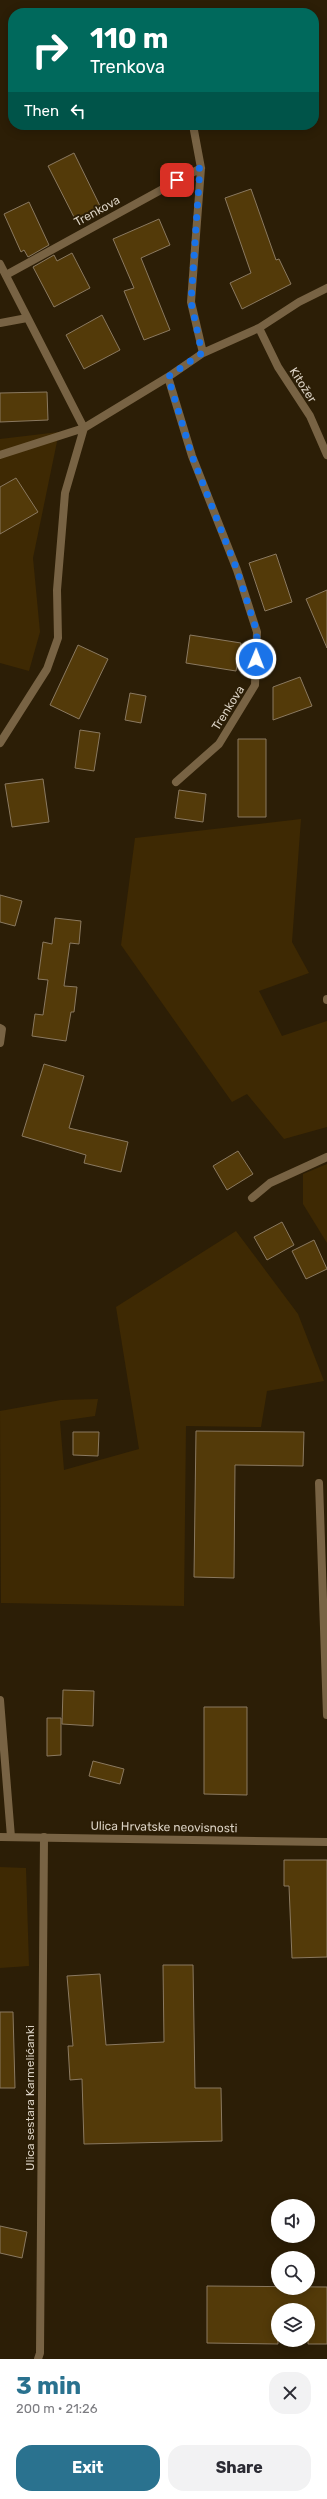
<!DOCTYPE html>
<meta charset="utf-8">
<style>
:root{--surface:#fff;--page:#f2f2f3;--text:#2b2b33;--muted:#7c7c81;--accent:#2a728f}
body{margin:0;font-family:Rubik,sans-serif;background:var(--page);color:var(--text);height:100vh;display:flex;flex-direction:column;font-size:15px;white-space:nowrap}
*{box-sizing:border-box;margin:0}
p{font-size:13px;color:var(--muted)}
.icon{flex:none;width:22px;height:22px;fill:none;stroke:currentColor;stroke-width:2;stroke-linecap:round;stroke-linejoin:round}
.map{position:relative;height:2359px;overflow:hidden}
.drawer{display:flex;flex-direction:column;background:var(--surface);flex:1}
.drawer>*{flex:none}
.guide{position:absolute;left:8px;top:8px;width:311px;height:122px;border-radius:16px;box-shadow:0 2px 10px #0003;background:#00695c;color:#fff;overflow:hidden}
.tools{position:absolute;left:271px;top:2199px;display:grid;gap:8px}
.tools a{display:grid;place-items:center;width:44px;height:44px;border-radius:50%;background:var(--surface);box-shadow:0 2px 10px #0003;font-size:20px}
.pin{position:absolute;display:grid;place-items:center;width:34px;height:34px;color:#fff;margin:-17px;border-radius:8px;box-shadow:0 2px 6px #0006}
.me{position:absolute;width:44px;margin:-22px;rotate:1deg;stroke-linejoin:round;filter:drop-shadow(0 0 3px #0008)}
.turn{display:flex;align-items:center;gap:14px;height:84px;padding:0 16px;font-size:18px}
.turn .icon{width:52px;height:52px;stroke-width:2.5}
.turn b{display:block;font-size:28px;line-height:34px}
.then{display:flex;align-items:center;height:38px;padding:0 16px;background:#0003;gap:8px;font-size:15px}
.round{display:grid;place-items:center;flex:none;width:42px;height:42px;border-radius:16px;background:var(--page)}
.summary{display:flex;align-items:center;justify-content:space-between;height:68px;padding:0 16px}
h1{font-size:24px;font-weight:700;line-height:30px;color:var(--accent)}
.button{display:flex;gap:8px;margin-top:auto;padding:8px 16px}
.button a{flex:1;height:46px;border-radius:16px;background:var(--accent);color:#fff;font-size:16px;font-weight:700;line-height:46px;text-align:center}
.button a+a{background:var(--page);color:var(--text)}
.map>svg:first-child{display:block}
</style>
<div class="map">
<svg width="327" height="2359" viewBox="0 0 327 2359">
<rect width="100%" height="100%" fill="#2c1e06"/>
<path fill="#3e2903" d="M 59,432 L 33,558 L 40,632 L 29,671 L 0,663 L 0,439 Z
M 301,819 L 292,942 L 309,973 L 259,991 L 282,1036 L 327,1021 L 327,1127 L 284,1139 L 247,1094 L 232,1102 L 121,945 L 135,838 Z
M 327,1164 L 327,1243 L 303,1204 L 303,1174 Z
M 236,1231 L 298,1314 L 324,1381 L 267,1391 L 261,1427 L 186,1426 L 184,1606 L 1,1603 L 0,1411 L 61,1400 L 98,1399 L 95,1416 L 60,1421 L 64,1470 L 139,1449 L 116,1307 Z
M 0,1867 L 26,1868 L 29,1966 L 0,1968 Z"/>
<path fill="#533a09" stroke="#8a7960" d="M 74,153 L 102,210 L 77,223 L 48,166 Z
M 251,189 L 276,260 L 279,259 L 291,284 L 242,309 L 230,283 L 251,273 L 225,198 Z
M 29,202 L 49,245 L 28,257 L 24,250 L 21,252 L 4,214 Z
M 159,219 L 170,245 L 141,258 L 170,330 L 144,340 L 124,291 L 134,288 L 113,239 Z
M 72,253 L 90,288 L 54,307 L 33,267 L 54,255 L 57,261 Z
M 102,315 L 120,350 L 84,369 L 66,335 Z
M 47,392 L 48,420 L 0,422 L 0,393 Z
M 16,478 L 38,512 L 0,534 L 0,487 Z
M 276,554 L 292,602 L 265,611 L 249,563 Z
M 327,590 L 327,648 L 306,599 Z
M 190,635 L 241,643 L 236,671 L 186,663 Z
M 78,645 L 108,659 L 79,719 L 50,705 Z
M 300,677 L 312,706 L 273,720 L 273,687 Z
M 130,693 L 146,696 L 141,723 L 125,720 Z
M 80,730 L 100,733 L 94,771 L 75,768 Z
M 238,739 L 266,739 L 266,817 L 238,817 Z
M 43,779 L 49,822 L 12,827 L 5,784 Z
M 179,790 L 206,794 L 203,822 L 175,818 Z
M 0,895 L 22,901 L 15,926 L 0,922 Z
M 55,918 L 81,921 L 79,944 L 70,943 L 64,986 L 77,987 L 74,1012 L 71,1012 L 66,1041 L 32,1036 L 35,1014 L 43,1015 L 48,980 L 38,979 L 43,942 L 52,944 Z
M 44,1064 L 84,1076 L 69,1128 L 128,1142 L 121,1172 L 84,1163 L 86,1155 L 22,1136 Z
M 238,1151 L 253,1174 L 227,1190 L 213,1166 Z
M 282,1222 L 294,1245 L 267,1260 L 254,1237 Z
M 314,1240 L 327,1269 L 306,1279 L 292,1251 Z
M 196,1431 L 304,1432 L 303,1466 L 235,1465 L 234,1578 L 194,1577 Z
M 73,1432 L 99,1432 L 98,1456 L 73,1455 Z
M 63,1690 L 94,1691 L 93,1726 L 62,1724 Z
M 204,1707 L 247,1707 L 247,1795 L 204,1794 Z
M 47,1718 L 61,1718 L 61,1755 L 47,1756 Z
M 93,1761 L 124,1769 L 120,1784 L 89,1776 Z
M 284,1860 L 327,1860 L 327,1957 L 292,1958 L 289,1886 L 284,1886 Z
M 163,1965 L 193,1965 L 195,2088 L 221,2088 L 222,2141 L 84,2144 L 82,2079 L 70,2080 L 68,2046 L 73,2046 L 67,1976 L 100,1974 L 106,2045 L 164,2042 Z
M 0,2012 L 13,2012 L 15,2088 L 0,2088 Z
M 0,2226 L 27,2232 L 22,2258 L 0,2253 Z
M 207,2286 L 327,2287 L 327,2344 L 308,2344 L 308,2310 L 278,2310 L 278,2344 L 207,2343 Z"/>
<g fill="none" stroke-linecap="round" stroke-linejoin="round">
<path stroke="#786344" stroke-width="8" d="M 0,1028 L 2,1029 L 0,1043
M 252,1198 L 270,1183 L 327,1157
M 319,1483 L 327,1715"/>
<path stroke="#786344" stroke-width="8" d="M 193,125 L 201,168 L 191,302 L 203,353
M 0,264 L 84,428 L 0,455
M 6,275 L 201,168
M 0,323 L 27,318
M 259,328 L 278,367 L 310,416 L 327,455
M 168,377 L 192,456 L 237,570 L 257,632 L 255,685 L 219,744 L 176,782
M 0,743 L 47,669 L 58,638 L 57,590 L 65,493 L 84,428 L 168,377 L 203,353 L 259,328 L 299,302 L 327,288
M 327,999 L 327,1000
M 0,1700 L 11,1837
M 38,2359 L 40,2353 L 44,1837"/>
<path stroke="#786344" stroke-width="8" d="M 0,1837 L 327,1842"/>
</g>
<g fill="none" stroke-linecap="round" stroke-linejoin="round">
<path stroke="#1a73e8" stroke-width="7" stroke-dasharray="0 12.6" d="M 177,180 L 200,168 L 191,302 L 202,353 L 168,377 L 192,456 L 237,570 L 257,632 L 256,659"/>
</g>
<g text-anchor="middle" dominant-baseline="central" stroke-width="4" stroke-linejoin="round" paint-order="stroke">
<g font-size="12" fill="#dad1c3" stroke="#2c1e06">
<text transform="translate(97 211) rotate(-29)">Trenkova</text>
<text transform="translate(303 385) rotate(57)">Kitožer</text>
<text transform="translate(228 708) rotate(-58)">Trenkova</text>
<text transform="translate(164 1827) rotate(1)">Ulica Hrvatske neovisnosti</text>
<text transform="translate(30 2098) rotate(-90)">Ulica sestara Karmelićanki</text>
</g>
</g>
</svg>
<div class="tools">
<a><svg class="icon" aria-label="sound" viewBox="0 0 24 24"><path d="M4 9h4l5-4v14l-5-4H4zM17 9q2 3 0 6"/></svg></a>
<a><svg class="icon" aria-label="search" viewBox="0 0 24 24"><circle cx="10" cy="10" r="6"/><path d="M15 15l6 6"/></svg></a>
<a><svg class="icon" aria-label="layers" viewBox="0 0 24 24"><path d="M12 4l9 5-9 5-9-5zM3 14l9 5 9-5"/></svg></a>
</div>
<div class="pin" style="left:177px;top:180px;background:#d93025"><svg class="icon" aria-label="arrive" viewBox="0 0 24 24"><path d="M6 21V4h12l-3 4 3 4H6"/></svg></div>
<svg class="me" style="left:256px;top:659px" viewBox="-20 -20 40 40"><circle r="17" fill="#1a73e8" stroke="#fff" stroke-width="3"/><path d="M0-11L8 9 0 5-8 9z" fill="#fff"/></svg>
<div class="guide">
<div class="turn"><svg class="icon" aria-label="right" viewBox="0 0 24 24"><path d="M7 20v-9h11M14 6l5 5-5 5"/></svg><div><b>110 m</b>Trenkova</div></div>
<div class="then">Then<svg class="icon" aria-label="left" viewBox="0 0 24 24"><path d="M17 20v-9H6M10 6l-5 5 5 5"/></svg></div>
</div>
</div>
<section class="drawer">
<div class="summary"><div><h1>3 min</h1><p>200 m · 21:26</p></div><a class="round"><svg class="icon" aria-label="close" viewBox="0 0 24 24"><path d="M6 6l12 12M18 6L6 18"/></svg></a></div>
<div class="button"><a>Exit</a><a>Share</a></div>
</section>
